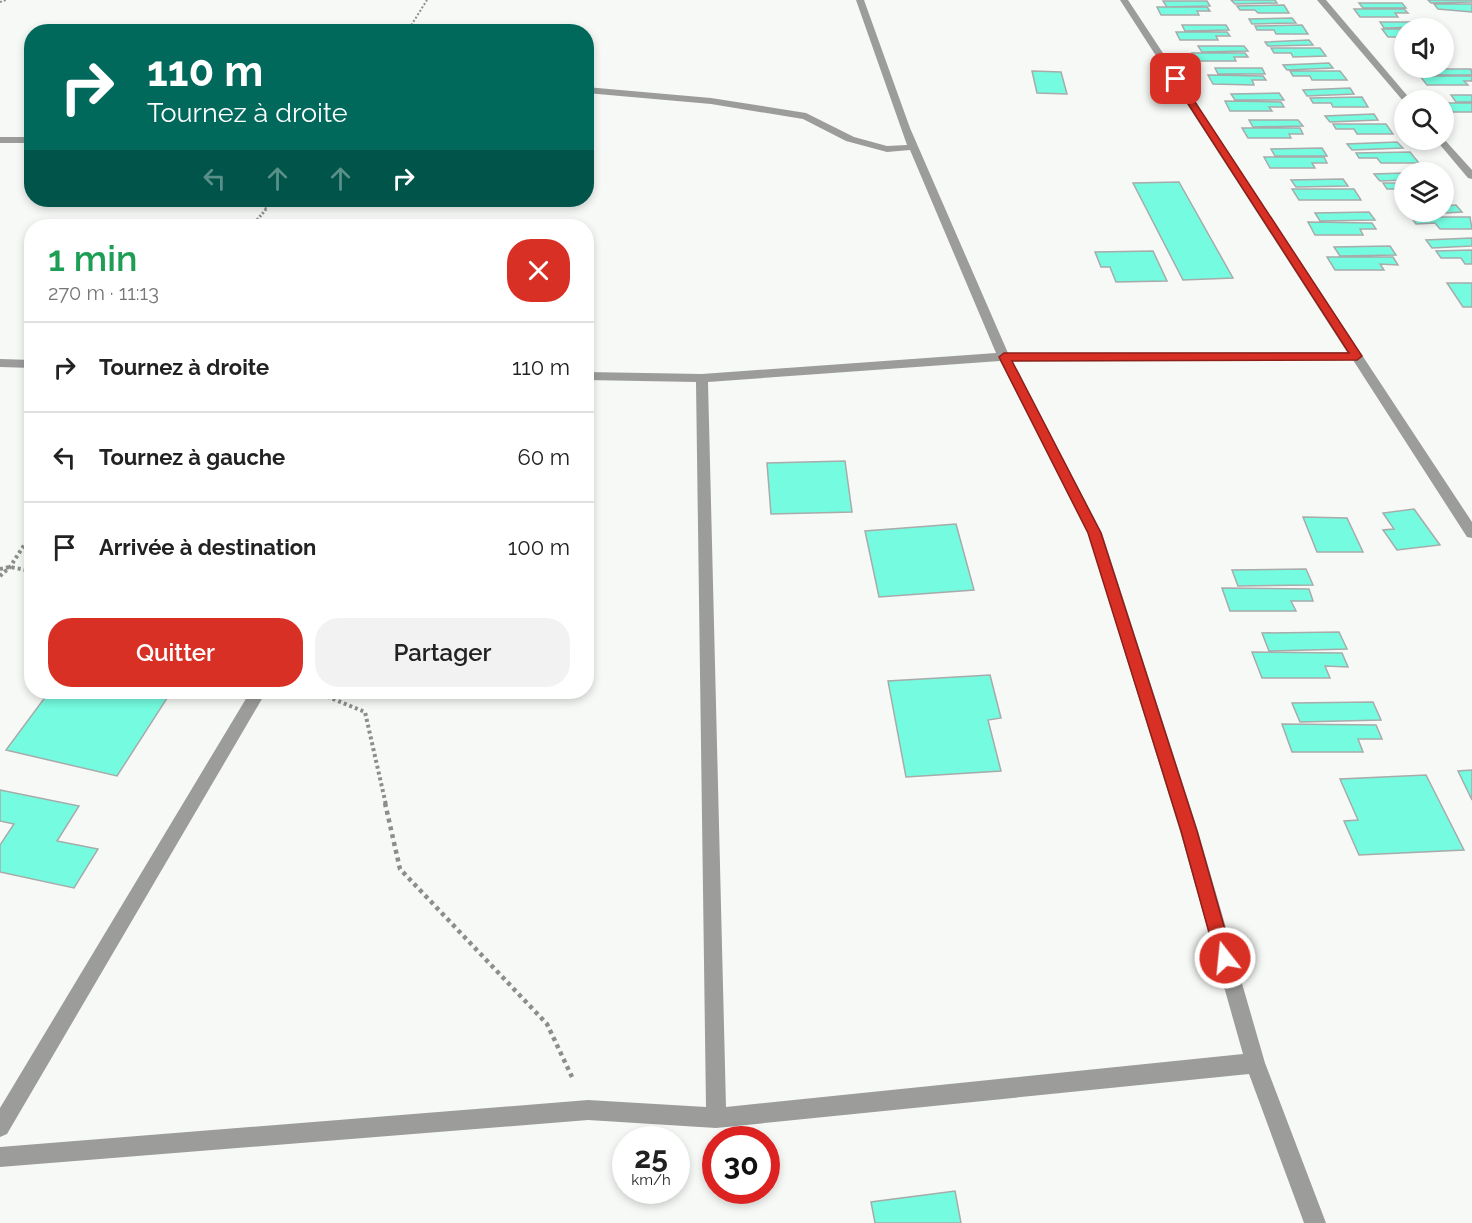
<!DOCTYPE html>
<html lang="fr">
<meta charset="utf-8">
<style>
:root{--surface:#fff;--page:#f2f2f2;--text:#222;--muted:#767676;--line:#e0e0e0;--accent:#d93025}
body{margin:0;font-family:Raleway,sans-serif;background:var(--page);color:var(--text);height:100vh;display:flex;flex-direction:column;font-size:22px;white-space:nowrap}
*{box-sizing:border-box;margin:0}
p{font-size:20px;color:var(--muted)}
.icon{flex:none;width:33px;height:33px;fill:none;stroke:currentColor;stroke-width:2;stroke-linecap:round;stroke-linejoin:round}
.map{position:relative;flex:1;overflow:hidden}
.sheet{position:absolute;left:24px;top:219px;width:570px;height:480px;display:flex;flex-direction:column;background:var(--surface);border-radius:24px;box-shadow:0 3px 9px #0003}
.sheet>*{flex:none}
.banner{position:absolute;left:24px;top:24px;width:570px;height:183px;border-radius:24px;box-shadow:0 3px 9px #0003;background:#00695c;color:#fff;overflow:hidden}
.buttons{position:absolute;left:1394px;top:18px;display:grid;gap:12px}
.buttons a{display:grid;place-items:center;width:60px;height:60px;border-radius:50%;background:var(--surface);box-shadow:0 3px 9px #0003;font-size:30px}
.speed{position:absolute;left:612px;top:1126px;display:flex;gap:12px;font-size:30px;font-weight:700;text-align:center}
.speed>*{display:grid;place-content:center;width:78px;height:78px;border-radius:50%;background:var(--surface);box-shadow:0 3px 9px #0003;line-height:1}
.speed small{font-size:15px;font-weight:400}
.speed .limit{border:9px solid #d22;background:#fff;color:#111}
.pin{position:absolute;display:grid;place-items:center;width:51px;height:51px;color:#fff;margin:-26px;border-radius:12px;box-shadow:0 3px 9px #0006}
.me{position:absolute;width:66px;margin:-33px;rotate:344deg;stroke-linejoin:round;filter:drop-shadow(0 0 4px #0008)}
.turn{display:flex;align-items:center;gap:21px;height:126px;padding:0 24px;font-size:27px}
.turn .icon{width:78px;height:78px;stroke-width:2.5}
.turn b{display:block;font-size:42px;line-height:51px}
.lanes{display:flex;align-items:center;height:57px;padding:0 24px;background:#0003;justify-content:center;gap:30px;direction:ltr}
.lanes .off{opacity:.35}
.round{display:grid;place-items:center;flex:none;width:63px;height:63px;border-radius:24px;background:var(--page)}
.headline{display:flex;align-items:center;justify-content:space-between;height:102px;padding:0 24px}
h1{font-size:36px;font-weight:600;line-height:45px;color:#1e9e55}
.primary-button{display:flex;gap:12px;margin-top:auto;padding:12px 24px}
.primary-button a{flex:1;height:69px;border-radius:24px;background:var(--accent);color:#fff;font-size:24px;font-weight:600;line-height:69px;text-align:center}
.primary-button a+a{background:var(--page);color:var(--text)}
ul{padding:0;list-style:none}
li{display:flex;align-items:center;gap:18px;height:90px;padding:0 24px;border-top:2px solid var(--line)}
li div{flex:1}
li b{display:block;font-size:22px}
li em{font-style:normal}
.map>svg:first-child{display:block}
</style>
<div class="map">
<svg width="1472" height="1223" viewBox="0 0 1472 1223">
<rect width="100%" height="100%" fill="#f6f9f6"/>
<path fill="#75fce0" stroke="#a7abaa" stroke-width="1.5" d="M 1231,0 L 1275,0 L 1277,3 L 1235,4 Z
M 1428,0 L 1472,0 L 1472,2 L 1431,3 Z
M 1163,1 L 1207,1 L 1210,6 L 1167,7 Z
M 1359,3 L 1402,3 L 1406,8 L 1363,8 Z
M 1434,4 L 1472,4 L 1472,12 L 1438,9 Z
M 1284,5 L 1289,13 L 1258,13 L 1255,10 L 1240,10 L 1237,6 Z
M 1157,7 L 1207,7 L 1210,11 L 1197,11 L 1199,15 L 1161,15 Z
M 1354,9 L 1404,9 L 1408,13 L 1395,13 L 1398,17 L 1360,17 Z
M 1292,18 L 1296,23 L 1252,24 L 1249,19 Z
M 1380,22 L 1424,22 L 1429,27 L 1384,28 Z
M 1182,25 L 1226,25 L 1229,30 L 1185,31 Z
M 1302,25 L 1308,34 L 1276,34 L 1274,30 L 1257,30 L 1255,26 Z
M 1382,29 L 1404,29 L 1404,37 L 1388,37 Z
M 1176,32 L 1227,32 L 1230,36 L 1216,36 L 1218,40 L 1180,40 Z
M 1309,40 L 1313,45 L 1268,46 L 1265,42 Z
M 1198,46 L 1244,46 L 1248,51 L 1202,52 Z
M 1271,48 L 1320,48 L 1326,56 L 1293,57 L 1291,53 L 1274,53 Z
M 1192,53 L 1245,53 L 1248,57 L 1234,57 L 1236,61 L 1197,61 Z
M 1329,63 L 1333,68 L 1287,70 L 1283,65 Z
M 1215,68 L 1262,68 L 1265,74 L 1218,74 Z
M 1425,69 L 1471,69 L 1472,75 L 1430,75 Z
M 1032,71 L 1061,72 L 1067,94 L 1037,93 Z
M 1290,71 L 1340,71 L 1347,80 L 1312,80 L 1310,76 L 1293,76 Z
M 1208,75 L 1263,76 L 1266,80 L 1252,80 L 1254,85 L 1213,84 Z
M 1420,76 L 1472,76 L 1472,81 L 1464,81 L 1468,85 L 1427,85 Z
M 1350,88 L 1354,94 L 1307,96 L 1303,90 Z
M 1279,93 L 1284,100 L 1235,100 L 1231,94 Z
M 1451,95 L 1472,95 L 1472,102 L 1456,102 Z
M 1362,97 L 1368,107 L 1333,107 L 1331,103 L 1313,103 L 1310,98 Z
M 1225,101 L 1281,102 L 1284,107 L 1269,107 L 1272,111 L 1230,111 Z
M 1446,103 L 1472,103 L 1472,112 L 1453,112 Z
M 1374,114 L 1378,120 L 1330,122 L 1325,116 Z
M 1249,120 L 1298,120 L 1303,126 L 1253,127 Z
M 1333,124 L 1386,124 L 1393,134 L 1357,134 L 1354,129 L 1336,129 Z
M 1242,128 L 1300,128 L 1303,134 L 1289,134 L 1291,138 L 1248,138 Z
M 1397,142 L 1403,148 L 1352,150 L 1347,144 Z
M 1322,148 L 1327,156 L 1275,156 L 1271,149 Z
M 1410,152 L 1419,163 L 1381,163 L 1377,158 L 1359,158 L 1356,153 Z
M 1264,157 L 1324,157 L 1327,163 L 1312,163 L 1315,168 L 1270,168 Z
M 1404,173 L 1404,180 L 1380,181 L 1374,174 Z
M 1343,179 L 1348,186 L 1296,187 L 1291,180 Z
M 1179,182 L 1233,278 L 1183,280 L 1133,183 Z
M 1383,183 L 1404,183 L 1404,189 L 1387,189 Z
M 1292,189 L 1354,189 L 1361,200 L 1299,200 Z
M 1456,205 L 1462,212 L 1408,215 L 1405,212 L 1443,212 L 1443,206 Z
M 1369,212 L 1375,220 L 1320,221 L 1315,213 Z
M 1411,217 L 1470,217 L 1472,229 L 1440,229 L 1435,223 L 1416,224 Z
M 1308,222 L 1372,223 L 1376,229 L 1360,229 L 1363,235 L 1315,235 Z
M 1472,238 L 1472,246 L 1432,248 L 1426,240 Z
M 1390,246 L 1396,255 L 1340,256 L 1334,247 Z
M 1472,250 L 1472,264 L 1465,264 L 1461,258 L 1441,258 L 1436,251 Z
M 1153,251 L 1167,281 L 1116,282 L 1110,267 L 1101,267 L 1095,252 Z
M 1327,257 L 1393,257 L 1398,265 L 1380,264 L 1384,270 L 1335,270 Z
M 1447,283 L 1472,283 L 1472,307 L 1463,307 Z
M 845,461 L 852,512 L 771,514 L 767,463 Z
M 1414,509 L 1440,545 L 1397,550 L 1383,530 L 1394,529 L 1383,513 Z
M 1303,517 L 1347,518 L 1363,552 L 1317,552 Z
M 956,524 L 974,590 L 879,597 L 865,531 Z
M 1306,569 L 1313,585 L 1238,586 L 1232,570 Z
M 1222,588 L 1309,589 L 1313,601 L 1291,601 L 1296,611 L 1230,611 Z
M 1339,632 L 1347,649 L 1269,651 L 1262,633 Z
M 1252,652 L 1342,653 L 1348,667 L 1325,666 L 1330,678 L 1262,678 Z
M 990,675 L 1001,718 L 988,720 L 1001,771 L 906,777 L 888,681 Z
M 49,692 L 171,692 L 117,776 L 6,750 Z
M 1373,702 L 1381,720 L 1300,722 L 1292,703 Z
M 1282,724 L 1376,725 L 1382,739 L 1358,739 L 1363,752 L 1292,752 Z
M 1472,770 L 1472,800 L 1458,771 Z
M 1426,775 L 1464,850 L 1359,855 L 1344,821 L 1358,820 L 1340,779 Z
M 0,790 L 79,806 L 57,841 L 98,849 L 74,888 L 0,872 L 0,845 L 14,824 L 0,821 Z
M 955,1191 L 961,1223 L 875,1223 L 871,1202 Z"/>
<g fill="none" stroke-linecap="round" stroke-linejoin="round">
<path stroke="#8c8e8c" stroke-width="2" stroke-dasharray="2 2" stroke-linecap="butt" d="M 0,2 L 6,0
M 407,32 L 427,0
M 265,209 L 273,200"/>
<path stroke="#8c8e8c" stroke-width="3" stroke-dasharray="2 2" stroke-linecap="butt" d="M 252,226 L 267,208"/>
<path stroke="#8c8e8c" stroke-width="4" stroke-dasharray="3 3" stroke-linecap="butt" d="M 0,569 L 10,567 L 32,571
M 0,576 L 10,567 L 32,533
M 316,692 L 365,712 L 386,805"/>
<path stroke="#8c8e8c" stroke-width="4.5" stroke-dasharray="4 4" stroke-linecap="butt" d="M 385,803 L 400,869 L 547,1024 L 572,1077"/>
<path fill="#9c9d9b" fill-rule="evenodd" d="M 856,0 L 864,0 L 910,128 L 1008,353 L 1347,352 L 1120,0 L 1128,0 L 1472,522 L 1472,538 L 1467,537 L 1353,360 L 1012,361 L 1102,533 L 1198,831 L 1265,1063 L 1326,1223 L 1304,1223 L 1249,1074 L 716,1128 L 588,1120 L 0,1167 L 0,1147 L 588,1100 L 706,1107 L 696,382 L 586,380 L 586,372 L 702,374 L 996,353 L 910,150 L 887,152 L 846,141 L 803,119 L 711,104 L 586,93 L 586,87 L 711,98 L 806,113 L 854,137 L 887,146 L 907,145 ZM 1000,361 L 1088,533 L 1180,831 L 1243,1054 L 726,1107 L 708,382 Z
M 1317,0 L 1326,0 L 1411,100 L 1404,102 Z
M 0,137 L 32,137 L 32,143 L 0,143 Z
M 1443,138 L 1472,170 L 1472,179 L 1468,178 L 1436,140 L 1443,140 Z
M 0,359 L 32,360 L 32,368 L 0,367 Z
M 250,692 L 266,692 L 7,1134 L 0,1137 L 0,1108 Z"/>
</g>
<path fill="#d93025" stroke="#8d1f18" stroke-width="1.5" d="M 1176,77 L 1180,79 L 1362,356 L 1357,360 L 1012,361 L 1101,533 L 1197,831 L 1233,958 L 1231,964 L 1225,966 L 1219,964 L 1216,958 L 1181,831 L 1088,533 L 999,357 L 1004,353 L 1349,353 L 1172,79 Z"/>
</svg>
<div class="buttons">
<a><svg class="icon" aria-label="sound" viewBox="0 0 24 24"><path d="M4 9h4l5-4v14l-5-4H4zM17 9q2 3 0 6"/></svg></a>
<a><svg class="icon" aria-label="search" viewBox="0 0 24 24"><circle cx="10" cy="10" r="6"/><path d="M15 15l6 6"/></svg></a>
<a><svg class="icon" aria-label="layers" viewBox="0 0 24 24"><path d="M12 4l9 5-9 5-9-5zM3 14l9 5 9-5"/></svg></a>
</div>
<div class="speed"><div>25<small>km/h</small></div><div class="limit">30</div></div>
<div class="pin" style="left:1176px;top:79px;background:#d93025"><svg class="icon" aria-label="arrive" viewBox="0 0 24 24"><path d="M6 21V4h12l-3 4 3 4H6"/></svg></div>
<svg class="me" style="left:1225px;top:958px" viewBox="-20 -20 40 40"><circle r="17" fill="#d93025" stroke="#fff" stroke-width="3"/><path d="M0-11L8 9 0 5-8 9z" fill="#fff"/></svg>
<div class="banner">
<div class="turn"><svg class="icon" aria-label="right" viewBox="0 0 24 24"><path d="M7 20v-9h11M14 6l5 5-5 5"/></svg><div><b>110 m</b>Tournez à droite</div></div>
<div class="lanes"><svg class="icon off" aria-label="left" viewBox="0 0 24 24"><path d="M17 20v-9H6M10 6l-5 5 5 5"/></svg><svg class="icon off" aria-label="ahead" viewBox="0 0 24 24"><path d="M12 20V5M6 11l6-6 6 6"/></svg><svg class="icon off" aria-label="ahead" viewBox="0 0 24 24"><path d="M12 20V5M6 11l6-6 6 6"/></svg><svg class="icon" aria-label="right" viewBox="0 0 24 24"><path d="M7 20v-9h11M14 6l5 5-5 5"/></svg></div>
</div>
<section class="sheet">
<div class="headline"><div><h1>1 min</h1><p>270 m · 11:13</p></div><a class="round" style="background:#d93025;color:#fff"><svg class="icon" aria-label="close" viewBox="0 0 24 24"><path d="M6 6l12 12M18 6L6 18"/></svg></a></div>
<ul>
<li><svg class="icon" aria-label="right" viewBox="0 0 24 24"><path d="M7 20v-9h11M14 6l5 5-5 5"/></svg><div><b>Tournez à droite</b></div><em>110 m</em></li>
<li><svg class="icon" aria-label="left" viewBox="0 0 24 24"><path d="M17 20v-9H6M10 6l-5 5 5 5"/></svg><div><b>Tournez à gauche</b></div><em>60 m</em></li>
<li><svg class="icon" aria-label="arrive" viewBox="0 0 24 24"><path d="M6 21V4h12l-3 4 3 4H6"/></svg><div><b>Arrivée à destination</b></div><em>100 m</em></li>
</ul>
<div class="primary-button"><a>Quitter</a><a>Partager</a></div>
</section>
</div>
